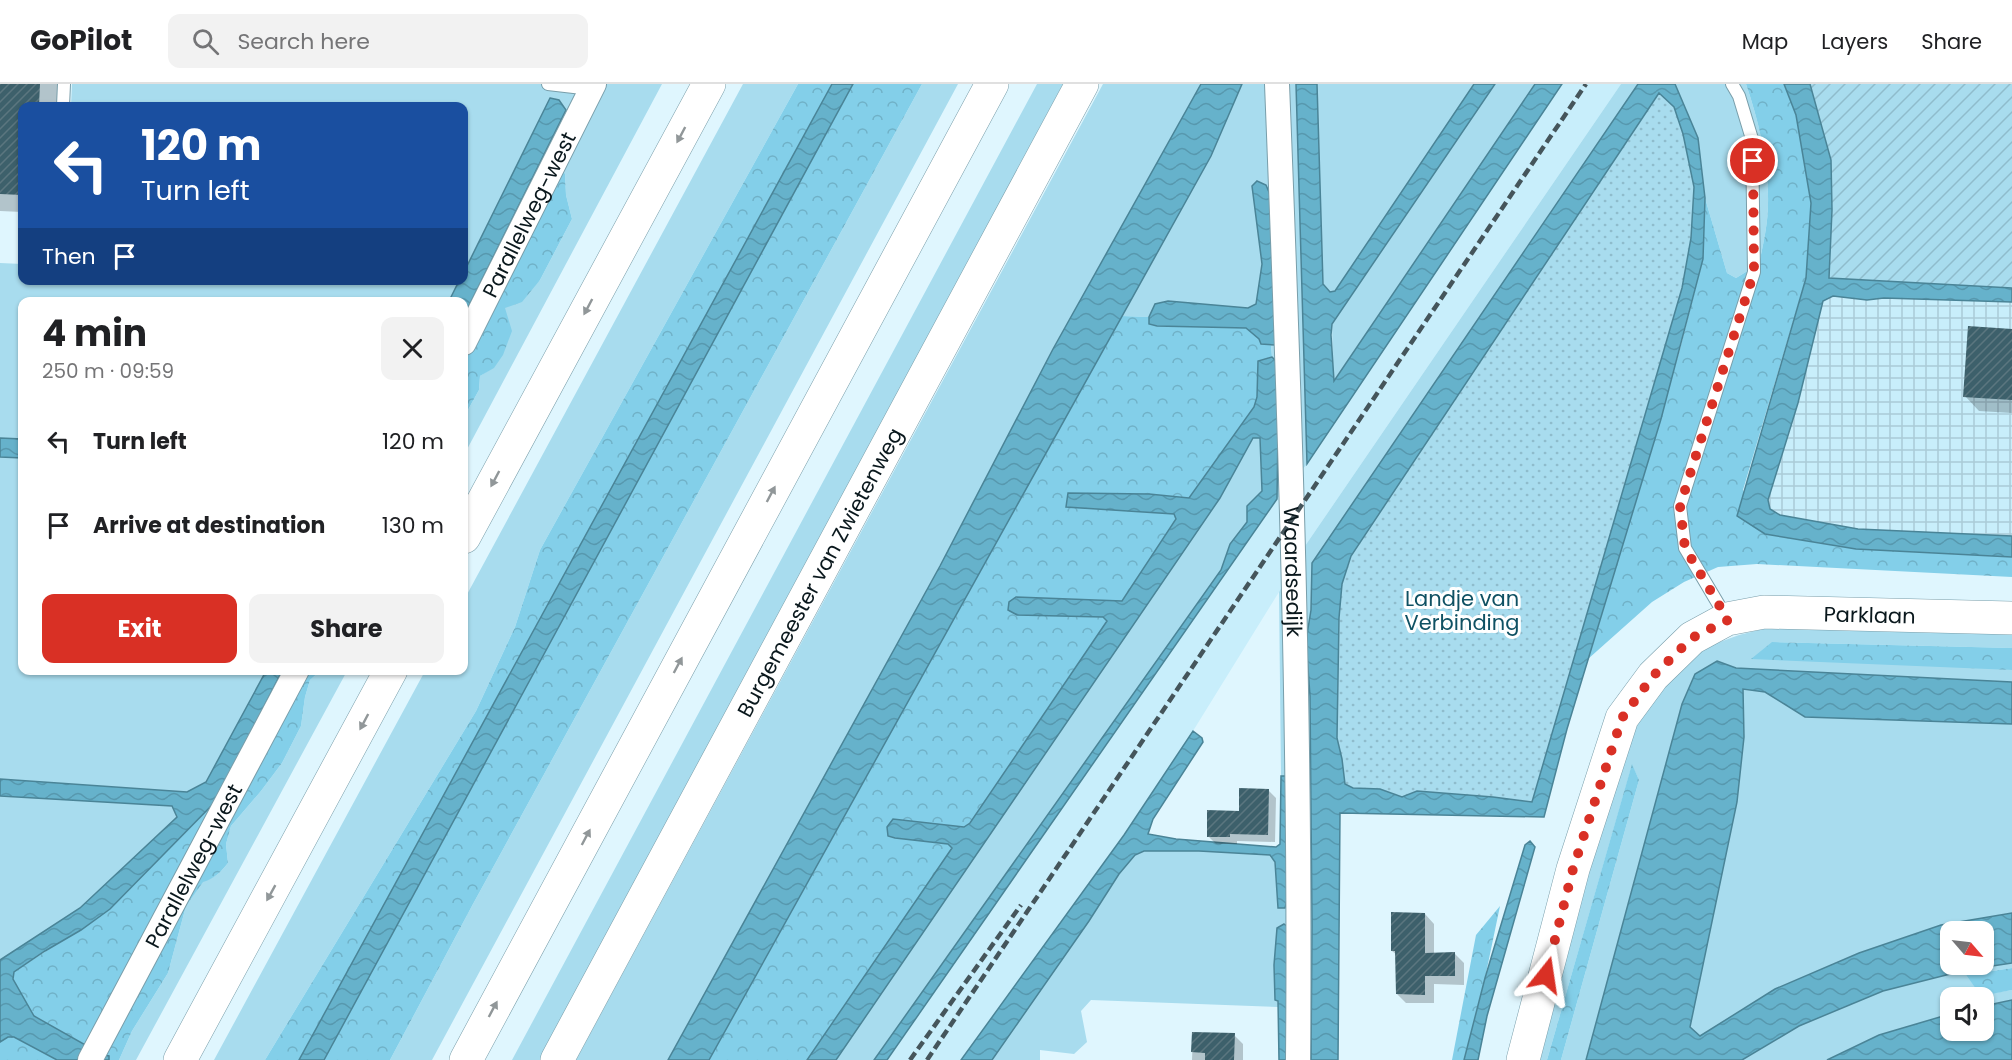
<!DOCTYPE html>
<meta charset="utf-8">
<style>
:root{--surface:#fff;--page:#f2f2f2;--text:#202124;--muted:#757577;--line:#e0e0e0;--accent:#d93025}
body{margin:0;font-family:Poppins,sans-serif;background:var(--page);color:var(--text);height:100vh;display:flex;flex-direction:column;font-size:22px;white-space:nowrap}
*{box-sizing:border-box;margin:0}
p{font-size:20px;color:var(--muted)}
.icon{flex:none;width:33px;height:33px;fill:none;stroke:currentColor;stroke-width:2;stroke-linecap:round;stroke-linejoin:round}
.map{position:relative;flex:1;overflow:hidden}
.drawer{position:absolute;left:18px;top:213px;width:450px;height:378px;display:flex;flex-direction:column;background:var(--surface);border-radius:12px;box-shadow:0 2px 4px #0004}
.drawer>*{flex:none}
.top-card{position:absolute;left:18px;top:18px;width:450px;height:183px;border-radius:12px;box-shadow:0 2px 4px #0004;background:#1a4fa0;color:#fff;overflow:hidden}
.needle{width:39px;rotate:118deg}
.fabs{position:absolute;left:1940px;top:837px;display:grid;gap:12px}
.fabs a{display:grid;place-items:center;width:54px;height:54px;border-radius:12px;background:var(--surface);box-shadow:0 2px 4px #0004;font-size:30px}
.pin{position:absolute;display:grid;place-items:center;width:51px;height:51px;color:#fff;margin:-26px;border:3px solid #fff;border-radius:50%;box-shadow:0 2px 6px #0007}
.me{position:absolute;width:66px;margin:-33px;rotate:15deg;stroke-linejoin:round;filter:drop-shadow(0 0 4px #0008)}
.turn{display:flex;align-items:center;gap:21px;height:126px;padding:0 24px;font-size:27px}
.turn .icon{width:78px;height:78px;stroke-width:2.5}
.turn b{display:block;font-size:42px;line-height:51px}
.then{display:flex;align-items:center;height:57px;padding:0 24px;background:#0003;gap:12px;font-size:22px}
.round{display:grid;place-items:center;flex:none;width:63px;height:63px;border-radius:12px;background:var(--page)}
.headline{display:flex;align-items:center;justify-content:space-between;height:102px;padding:0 24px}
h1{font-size:36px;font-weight:700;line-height:45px}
.primary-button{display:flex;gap:12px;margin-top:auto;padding:12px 24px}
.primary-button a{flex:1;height:69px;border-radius:12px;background:var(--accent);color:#fff;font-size:24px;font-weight:700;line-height:69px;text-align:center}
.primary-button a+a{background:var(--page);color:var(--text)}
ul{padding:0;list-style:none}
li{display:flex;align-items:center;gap:18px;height:84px;padding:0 24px}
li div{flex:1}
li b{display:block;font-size:22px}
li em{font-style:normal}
header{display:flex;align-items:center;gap:36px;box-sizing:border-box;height:84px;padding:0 30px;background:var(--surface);border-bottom:2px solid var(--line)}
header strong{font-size:28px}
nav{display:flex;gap:33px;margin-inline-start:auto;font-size:21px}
.search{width:420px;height:54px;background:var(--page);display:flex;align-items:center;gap:15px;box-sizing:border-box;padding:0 21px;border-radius:12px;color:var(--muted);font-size:22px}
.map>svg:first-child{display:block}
</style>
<header>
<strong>GoPilot</strong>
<div class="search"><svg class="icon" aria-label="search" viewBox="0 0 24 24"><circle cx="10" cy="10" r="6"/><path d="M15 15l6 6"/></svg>Search here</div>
<nav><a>Map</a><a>Layers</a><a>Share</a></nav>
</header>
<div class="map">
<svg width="2012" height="976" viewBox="0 0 2012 976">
<defs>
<pattern id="industrial-grid" width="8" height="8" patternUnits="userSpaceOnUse" patternTransform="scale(1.5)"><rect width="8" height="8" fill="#c8eefb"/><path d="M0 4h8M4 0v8" fill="none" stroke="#aacbd7"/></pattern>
<pattern id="forest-crowns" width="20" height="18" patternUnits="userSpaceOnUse" patternTransform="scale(1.5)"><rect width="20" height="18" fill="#83cfe9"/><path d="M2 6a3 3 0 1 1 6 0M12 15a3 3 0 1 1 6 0" fill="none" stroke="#70b1c7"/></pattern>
<pattern id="park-dots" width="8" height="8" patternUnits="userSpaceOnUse" patternTransform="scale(1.5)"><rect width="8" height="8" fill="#a8dcee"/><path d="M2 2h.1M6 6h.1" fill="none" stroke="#8fbccc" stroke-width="1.8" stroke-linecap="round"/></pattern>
<pattern id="garden-furrows" width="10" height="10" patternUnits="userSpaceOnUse" patternTransform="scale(1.5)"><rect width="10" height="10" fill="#a8dcee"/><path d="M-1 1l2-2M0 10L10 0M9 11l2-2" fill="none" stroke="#8fbccc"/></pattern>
<pattern id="water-waves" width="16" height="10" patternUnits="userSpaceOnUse" patternTransform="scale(1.5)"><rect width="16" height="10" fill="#66b2cb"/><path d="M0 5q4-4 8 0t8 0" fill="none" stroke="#5798ae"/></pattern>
<pattern id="building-hatch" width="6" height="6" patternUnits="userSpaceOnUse" patternTransform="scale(1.5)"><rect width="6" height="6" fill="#3d606b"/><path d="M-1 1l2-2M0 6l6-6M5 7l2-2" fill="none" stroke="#5b767f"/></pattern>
</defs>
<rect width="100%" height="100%" fill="#dff6fe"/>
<path fill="#c8eefb" d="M 1562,0 L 1621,0 L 1305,462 L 1279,508 L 1193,647 L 1124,751 L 961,976 L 887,976 L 1277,415 L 1307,380 Z"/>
<path fill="url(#industrial-grid)" d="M 1833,212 L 1867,216 L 1884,214 L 2012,218 L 2012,452 L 1858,445 L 1780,431 L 1770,425 L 1768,416 L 1798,319 L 1823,217 Z"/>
<path fill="#a8dcee" d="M 72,0 L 662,0 L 464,371 L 464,333 L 479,306 L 480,292 L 494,283 L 502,271 L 511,247 L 504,224 L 540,196 L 572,135 L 566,111 L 565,90 L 549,60 L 566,26 L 560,17 L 550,14 L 464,188 L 464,22 L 71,22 Z
M 743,0 L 798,0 L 540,466 L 515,543 L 476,627 L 265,976 L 214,976 L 425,587 L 464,586 L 464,516 Z
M 922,0 L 958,0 L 432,976 L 390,976 L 473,820 Z
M 1037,0 L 1063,0 L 542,976 L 512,976 Z
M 1103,0 L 1201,0 L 1053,265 L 940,482 L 668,976 L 576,976 Z
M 1242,0 L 1296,0 L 1307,380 L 1277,415 L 1279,281 L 1272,273 L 1271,261 L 1274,261 L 1278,232 L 1253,102 L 1262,180 L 1256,220 L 1249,224 L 1155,220 L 1149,233 L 1122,232 L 1211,72 Z
M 1317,0 L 1474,0 L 1335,207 L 1330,208 L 1323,201 Z
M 1495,0 L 1535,0 L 1333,298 L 1332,240 Z
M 1621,0 L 1638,0 L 1312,479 L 1311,526 L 1306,557 L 1310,612 L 1312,841 L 1311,976 L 1289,976 L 1277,845 L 1274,881 L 1275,916 L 1278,916 L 1278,923 L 1091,916 L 1081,927 L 1087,958 L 1074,970 L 1040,966 L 1040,976 L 992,976 L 1089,837 L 1119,790 L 1135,771 L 1144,767 L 1199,767 L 1270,771 L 1275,778 L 1278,823 L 1288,692 L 1281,692 L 1279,508 L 1305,462 Z
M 1675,0 L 1746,0 C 1759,38 1769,79 1768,120 C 1768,140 1763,161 1759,180 L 1736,194 L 1727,189 L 1705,114 L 1698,54 Z
M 0,179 L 22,180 L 22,196 L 459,197 L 449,218 L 22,218 L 22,355 L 0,354 Z
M 1260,353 L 1262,407 L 1247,422 L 1247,438 L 1230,460 L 1222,486 L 874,976 L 836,976 L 1220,414 L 1253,354 Z
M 0,373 L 22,374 L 22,586 L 266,587 L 206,698 L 187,708 L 0,695 Z
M 1783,540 L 2012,548 L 2012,564 L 1772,558 L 2012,586 L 2012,598 L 1736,584 L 1717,577 L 1682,620 L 1586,976 L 1561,976 L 1639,696 L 1632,681 L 1547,976 L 1535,976 L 1622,675 L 1649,615 L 1670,590 L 1709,562 L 1739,551 Z
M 320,587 L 347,587 L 136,976 L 119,976 L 132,947 L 168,889 L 186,822 L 203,797 C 214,795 221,788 228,779 L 226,760 L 231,742 L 261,707 L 282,679 L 301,642 L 305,613 L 310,596 Z
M 1743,605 L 1765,608 L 1805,633 L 2012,640 L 2012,829 L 1941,841 L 1859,869 L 1775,905 L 1700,952 L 1689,943 L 1737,718 L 1744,653 Z
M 0,712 L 172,722 L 177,734 L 81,824 L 0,876 Z
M 2012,879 L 2012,884 L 1966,891 L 1981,911 L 2012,906 L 2012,916 L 1983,922 L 1983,914 L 1950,914 L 1950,930 L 1879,951 L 1827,976 L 1742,976 L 1799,942 L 1883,907 L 1966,886 Z"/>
<path fill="url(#forest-crowns)" d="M 798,0 L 832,0 L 299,976 L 265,976 L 476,627 L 515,543 L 540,466 Z
M 853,0 L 922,0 L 473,820 L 390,976 L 324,976 Z
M 1746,0 L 1784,0 L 1796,31 L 1811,119 L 1806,194 L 1743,406 L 1765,450 L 1856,465 L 2012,473 L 2012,493 L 1757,480 L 1718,483 L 1684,498 L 1652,518 L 1588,575 L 1680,265 L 1703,175 L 1705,114 L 1727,189 L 1736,194 L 1759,180 C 1763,161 1768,140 1768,120 C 1769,80 1759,38 1746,0 Z
M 549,60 L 565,90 L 566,111 L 572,135 L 540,196 L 522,218 L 505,224 L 512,247 L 503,271 L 494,284 L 480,292 L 479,306 L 464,333 L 464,232 Z
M 1122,232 L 1149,233 L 1149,240 L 1157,242 L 1246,244 L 1260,255 L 1261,260 L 1271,261 L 1272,273 L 1258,277 L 1257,313 L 1254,323 L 1189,414 L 1149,410 L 1068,409 L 1066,423 L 1174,430 L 1176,435 L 1123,517 L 1016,513 L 1104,533 L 1107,537 L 970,739 L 964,743 L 893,735 L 889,752 L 895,754 L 948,760 L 952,764 L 807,976 L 709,976 Z
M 1772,558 L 2012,564 L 2012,586 L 1751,575 Z
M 282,587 L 320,587 L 310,596 L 305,613 L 301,642 L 282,679 L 261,707 L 231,742 L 226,760 L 228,779 C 221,788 214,795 203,798 L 186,822 L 168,889 L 132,947 L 119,976 L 109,976 L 108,972 L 103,971 L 34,932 L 13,895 L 14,888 L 110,825 L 216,717 Z
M 1632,680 L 1639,696 L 1561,976 L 1547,976 Z
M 1500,822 L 1485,894 L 1464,976 L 1452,976 L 1476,851 Z
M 2012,884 L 2012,906 L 1981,912 L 1966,891 Z
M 8,953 L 14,953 L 57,976 L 0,976 L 0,958 Z"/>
<path fill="url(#park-dots)" d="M 1659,9 L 1674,23 L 1683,50 L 1694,103 L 1691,154 L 1682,204 L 1532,718 L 1493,713 L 1417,707 L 1402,713 L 1380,705 L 1353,704 L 1345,700 L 1342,675 L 1337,654 L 1339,534 L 1342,500 L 1351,472 Z"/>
<path fill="url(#garden-furrows)" d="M 1810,0 L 2012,0 L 2012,204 L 1829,194 L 1832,126 L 1831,76 Z"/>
<path fill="url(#water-waves)" stroke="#4a8497" stroke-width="1.5" fill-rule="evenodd" d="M 832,0 L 853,0 L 324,976 L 299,976 Z
M 1201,0 L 1242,0 L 1211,72 L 709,976 L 668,976 L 940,482 L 1053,265 Z
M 1296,0 L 1317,0 L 1323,200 L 1330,208 L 1335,207 L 1474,0 L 1495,0 L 1332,240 L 1331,251 L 1334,297 L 1535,0 L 1562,0 L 1307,380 Z
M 1638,0 L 1675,0 L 1698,54 L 1705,114 L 1703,175 L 1661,335 L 1567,645 L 1544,733 L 1340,729 L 1338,976 L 1311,976 L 1312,841 L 1310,612 L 1306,557 L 1311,526 L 1312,479 ZM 1659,9 L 1674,23 L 1683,50 L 1694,103 L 1691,154 L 1682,204 L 1532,718 L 1493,713 L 1417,707 L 1402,713 L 1380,705 L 1353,704 L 1345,700 L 1342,675 L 1337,654 L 1339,534 L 1342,500 L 1351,472 Z
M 1784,0 L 1810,0 L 1831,76 L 1832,126 L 1829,194 L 2012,204 L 2012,218 L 1884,214 L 1867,216 L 1833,212 L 1823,217 L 1798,319 L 1768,416 L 1770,425 L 1780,431 L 1858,445 L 2012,452 L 2012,473 L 1856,465 L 1765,450 L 1737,432 L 1806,194 L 1811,119 L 1796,31 Z
M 550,14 L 559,16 L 566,26 L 464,232 L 464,218 L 449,217 L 459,197 L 464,196 L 464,188 Z
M 1257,97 L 1266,101 L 1271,113 L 1278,232 L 1275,261 L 1261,260 L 1259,255 L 1246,244 L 1157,242 L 1149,240 L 1149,233 L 1155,220 L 1168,217 L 1248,224 L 1256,220 L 1262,180 L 1252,102 Z
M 1272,273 L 1279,280 L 1277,415 L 887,976 L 874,976 L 1221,486 L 1230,460 L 1247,438 L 1247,422 L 1262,407 L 1260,354 L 1253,354 L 1220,414 L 836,976 L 807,976 L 952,764 L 948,760 L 895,754 L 888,752 L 887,743 L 893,735 L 964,743 L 970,739 L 1107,537 L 1103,533 L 1017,531 L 1008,526 L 1009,518 L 1016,513 L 1122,517 L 1176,435 L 1174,430 L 1066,423 L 1068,409 L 1149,410 L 1189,414 L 1254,323 L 1257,313 L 1258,277 Z
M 0,354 L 22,355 L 22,374 L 0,373 Z
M 1717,577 L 1736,584 L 2012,598 L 2012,640 L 1805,633 L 1765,608 L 1743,605 L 1744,653 L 1737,718 L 1690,943 L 1700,952 L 1775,905 L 1859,869 L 1941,841 L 2012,829 L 2012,879 L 1966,886 L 1883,907 L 1799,942 L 1742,976 L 1586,976 L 1682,620 L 1695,590 ZM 1950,848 L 1983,848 L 1983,880 L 1950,880 Z
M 266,587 L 282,587 L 216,717 L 110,825 L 81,846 L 45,867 L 14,888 L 13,895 L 34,932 L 103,971 L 109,972 L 109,976 L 57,976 L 14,953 L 8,953 L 0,958 L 0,876 L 80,824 L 177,733 L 172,722 L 0,712 L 0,695 L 187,708 L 206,698 Z
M 1193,647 L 1202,654 L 1203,658 L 1153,735 L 1148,750 L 1176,755 L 1276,763 L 1280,760 L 1281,692 L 1289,692 L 1288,813 L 1285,824 L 1278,824 L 1275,778 L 1270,771 L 1199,767 L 1144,767 L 1135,771 L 1119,790 L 1089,837 L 992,976 L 961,976 L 1124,751 Z
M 1530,757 L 1535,763 L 1487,932 L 1478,976 L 1464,976 L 1485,894 L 1525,761 Z
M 1284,840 L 1288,843 L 1289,976 L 1279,976 L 1278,917 L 1275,916 L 1274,881 L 1277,844 Z
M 2012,916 L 2012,976 L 1827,976 L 1879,951 L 1950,930 L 1950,946 L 1983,946 L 1983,922 Z"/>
<path fill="#0003" d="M 0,0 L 58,0 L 57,22 L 22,22 L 22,128 L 0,127 Z
M 2012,246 L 2012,329 L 1979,327 L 1965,312 Z
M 1268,706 L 1276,714 L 1275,758 L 1237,757 L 1237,760 L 1216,760 L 1208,752 Z
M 1425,830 L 1434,840 L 1434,870 L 1455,870 L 1464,879 L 1464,901 L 1434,900 L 1434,919 L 1406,919 L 1397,910 L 1397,871 L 1392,867 Z
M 1193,949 L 1234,951 L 1243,960 L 1243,976 L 1192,976 Z"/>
<path fill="url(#building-hatch)" d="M 0,0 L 40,0 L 39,22 L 22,22 L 22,111 L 0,110 Z
M 1968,242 L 2012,245 L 2012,316 L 1963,313 Z
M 1239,704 L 1269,705 L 1268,751 L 1230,750 L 1230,753 L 1207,753 L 1207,726 L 1239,727 Z
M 1391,828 L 1425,829 L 1425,869 L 1455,868 L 1455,892 L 1425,892 L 1425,911 L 1396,910 L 1395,867 L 1391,867 Z
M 1192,948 L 1235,949 L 1234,976 L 1205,976 L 1205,969 L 1191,968 Z"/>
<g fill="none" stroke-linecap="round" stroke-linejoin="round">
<defs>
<path id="lane" d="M 548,0 L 591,5
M 63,22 L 64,0
M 1726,533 L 1685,464 L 1680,422 L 1754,188 L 1752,55 L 1739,12 L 1732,0"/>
<g id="street">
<path id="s1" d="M 1277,0 C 1290,325 1301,650 1298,976"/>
<path id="s2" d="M 464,259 L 594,0"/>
<path id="s3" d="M 90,976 L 297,586"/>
</g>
<g id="secondary">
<path id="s4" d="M 557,976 L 1082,0"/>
<path id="s5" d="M 1523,976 L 1573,785 L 1622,634 L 1653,592 L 1692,554 L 1727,535 L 1764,528 L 2012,534"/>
</g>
<path id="highway" d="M 464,453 L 709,0
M 180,976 L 391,586
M 466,976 L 992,0"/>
</defs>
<use href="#lane" stroke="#799eaa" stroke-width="14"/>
<use href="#street" stroke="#799eaa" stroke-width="26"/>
<use href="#secondary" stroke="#799eaa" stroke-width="34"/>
<use href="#highway" stroke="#799eaa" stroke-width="34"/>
<use href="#lane" stroke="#fff" stroke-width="12"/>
<use href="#street" stroke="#fff" stroke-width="24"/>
<use href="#secondary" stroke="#fff" stroke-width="33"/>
<use href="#highway" stroke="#fff" stroke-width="33"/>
<path stroke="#45555b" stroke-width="4.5" stroke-dasharray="9 4.5" stroke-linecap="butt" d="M 910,976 L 1021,821
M 927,976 L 1586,0"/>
</g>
<defs><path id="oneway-solid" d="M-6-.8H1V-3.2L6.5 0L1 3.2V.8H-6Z" transform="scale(1.5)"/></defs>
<g fill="#919799">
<use href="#oneway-solid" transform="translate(681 51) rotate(118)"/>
<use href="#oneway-solid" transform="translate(588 223) rotate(118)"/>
<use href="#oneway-solid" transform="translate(495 395) rotate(118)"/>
<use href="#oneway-solid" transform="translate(771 410) rotate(-62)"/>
<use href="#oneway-solid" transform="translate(678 581) rotate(-62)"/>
<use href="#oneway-solid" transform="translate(364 638) rotate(118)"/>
<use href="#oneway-solid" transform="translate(586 753) rotate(-62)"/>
<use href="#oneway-solid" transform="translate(271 809) rotate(119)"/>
<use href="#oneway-solid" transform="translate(493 925) rotate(-62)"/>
</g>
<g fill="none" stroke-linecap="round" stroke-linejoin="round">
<path stroke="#d93025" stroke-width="10" stroke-dasharray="0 18" d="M 1546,891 L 1573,785 L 1622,634 L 1653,592 L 1692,554 L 1728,536 L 1685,464 L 1680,422 L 1754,188 L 1753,77"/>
</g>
<g text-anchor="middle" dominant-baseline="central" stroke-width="6" stroke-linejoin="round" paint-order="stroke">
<g font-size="21" fill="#0a181d" stroke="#fff">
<text stroke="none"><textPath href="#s2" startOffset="144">Parallelweg-west</textPath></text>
<text stroke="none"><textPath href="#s4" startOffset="554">Burgemeester van Zwietenweg</textPath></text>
<text stroke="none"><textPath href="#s1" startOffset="488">Waardsedijk</textPath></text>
<text stroke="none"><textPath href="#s5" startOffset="646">Parklaan</textPath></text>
<text stroke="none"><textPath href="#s3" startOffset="220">Parallelweg-west</textPath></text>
</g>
<g font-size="21" fill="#0f5163" stroke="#fff">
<text x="1462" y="514">Landje van<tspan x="1462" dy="24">Verbinding</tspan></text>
</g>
</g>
</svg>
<div class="fabs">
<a><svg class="needle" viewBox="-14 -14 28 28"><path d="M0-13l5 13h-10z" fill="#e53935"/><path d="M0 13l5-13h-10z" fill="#757577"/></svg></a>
<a><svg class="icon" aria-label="sound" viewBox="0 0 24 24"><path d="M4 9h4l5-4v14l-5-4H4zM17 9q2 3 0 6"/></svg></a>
</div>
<div class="pin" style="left:1753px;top:77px;background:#d93025"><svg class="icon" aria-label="arrive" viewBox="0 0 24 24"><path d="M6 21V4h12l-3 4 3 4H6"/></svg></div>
<svg class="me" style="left:1546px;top:891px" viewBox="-20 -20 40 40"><path d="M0-17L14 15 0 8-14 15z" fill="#d93025" stroke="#fff" stroke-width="4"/></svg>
<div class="top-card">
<div class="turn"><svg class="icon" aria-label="left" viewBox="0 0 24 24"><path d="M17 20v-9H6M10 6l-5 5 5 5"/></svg><div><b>120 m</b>Turn left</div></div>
<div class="then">Then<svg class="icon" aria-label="arrive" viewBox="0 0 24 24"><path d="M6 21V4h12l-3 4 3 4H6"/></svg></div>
</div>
<section class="drawer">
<div class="headline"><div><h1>4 min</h1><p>250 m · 09:59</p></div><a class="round"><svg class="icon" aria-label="close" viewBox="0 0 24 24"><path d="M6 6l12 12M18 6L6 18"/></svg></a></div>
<ul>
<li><svg class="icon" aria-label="left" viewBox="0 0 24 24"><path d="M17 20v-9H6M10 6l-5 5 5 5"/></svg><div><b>Turn left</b></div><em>120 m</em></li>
<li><svg class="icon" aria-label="arrive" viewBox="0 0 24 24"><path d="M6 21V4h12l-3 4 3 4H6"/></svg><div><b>Arrive at destination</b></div><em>130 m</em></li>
</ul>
<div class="primary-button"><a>Exit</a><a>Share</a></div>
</section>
</div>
